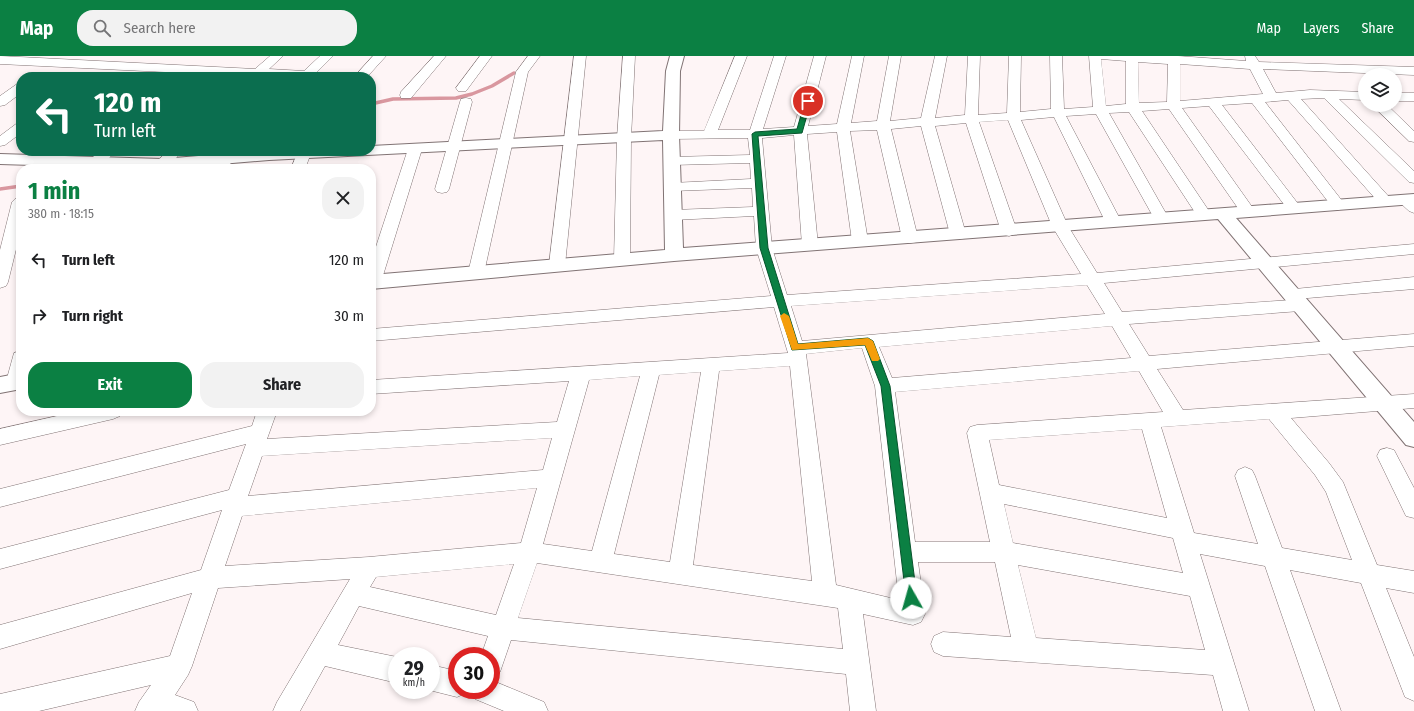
<!DOCTYPE html>
<meta charset="utf-8">
<style>
:root{--surface:#fff;--page:#f2f2f2;--text:#202124;--muted:#757577;--accent:#0b8043}
body{margin:0;font-family:"Fira Sans Condensed",sans-serif;background:var(--page);color:var(--text);height:100vh;display:flex;flex-direction:column;font-size:15px;white-space:nowrap}
*{box-sizing:border-box;margin:0}
p{font-size:13px;color:var(--muted)}
.icon{flex:none;width:22px;height:22px;fill:none;stroke:currentColor;stroke-width:2;stroke-linecap:round;stroke-linejoin:round}
.map{position:relative;flex:1;overflow:hidden}
.panel{position:absolute;left:16px;top:108px;width:360px;height:252px;display:flex;flex-direction:column;background:var(--surface);border-radius:16px;box-shadow:0 2px 6px #0003}
.panel>*{flex:none}
.banner{position:absolute;left:16px;top:16px;width:360px;height:84px;border-radius:16px;box-shadow:0 2px 6px #0003;background:#0b6e4f;color:#fff;overflow:hidden}
.buttons{position:absolute;left:1358px;top:12px;display:grid;gap:8px}
.buttons a{display:grid;place-items:center;width:44px;height:44px;border-radius:50%;background:var(--surface);box-shadow:0 2px 6px #0003;font-size:20px}
.speed{position:absolute;left:388px;top:591px;display:flex;gap:8px;font-size:20px;font-weight:700;text-align:center}
.speed>*{display:grid;place-content:center;width:52px;height:52px;border-radius:50%;background:var(--surface);box-shadow:0 2px 6px #0003;line-height:1}
.speed small{font-size:10px;font-weight:400}
.speed .limit{border:6px solid #d22;background:#fff;color:#111}
.pin{position:absolute;display:grid;place-items:center;width:34px;height:34px;color:#fff;margin:-17px;border:2px solid #fff;border-radius:50%;box-shadow:0 1px 4px #0007}
.me{position:absolute;width:44px;margin:-22px;rotate:353deg;stroke-linejoin:round;filter:drop-shadow(0 0 3px #0008)}
.turn{display:flex;align-items:center;gap:14px;height:84px;padding:0 12px;font-size:18px}
.turn .icon{width:52px;height:52px;stroke-width:2.5}
.turn b{display:block;font-size:28px;line-height:34px}
.round{display:grid;place-items:center;flex:none;width:42px;height:42px;border-radius:16px;background:var(--page)}
.headline{display:flex;align-items:center;justify-content:space-between;height:68px;padding:0 12px}
h1{font-size:24px;font-weight:700;line-height:30px;color:var(--accent)}
.primary-button{display:flex;gap:8px;margin-top:auto;padding:8px 12px}
.primary-button a{flex:1;height:46px;border-radius:16px;background:var(--accent);color:#fff;font-size:16px;font-weight:700;line-height:46px;text-align:center}
.primary-button a+a{background:var(--page);color:var(--text)}
ul{padding:0;list-style:none}
li{display:flex;align-items:center;gap:12px;height:56px;padding:0 12px}
li div{flex:1}
li b{display:block;font-size:15px}
li em{font-style:normal}
header{display:flex;align-items:center;gap:24px;box-sizing:border-box;height:56px;padding:0 20px;background:var(--accent);color:#fff}
header strong{font-size:19px}
nav{display:flex;gap:22px;margin-inline-start:auto;font-size:14px}
.search{width:280px;height:36px;background:var(--page);display:flex;align-items:center;gap:10px;box-sizing:border-box;padding:0 14px;border-radius:16px;color:var(--muted);font-size:15px}
.map>svg:first-child{display:block}
</style>
<header>
<strong>Map</strong>
<div class="search"><svg class="icon" aria-label="search" viewBox="0 0 24 24"><circle cx="10" cy="10" r="6"/><path d="M15 15l6 6"/></svg>Search here</div>
<nav><a>Map</a><a>Layers</a><a>Share</a></nav>
</header>
<div class="map">
<svg width="1414" height="655" viewBox="0 0 1414 655">
<rect width="100%" height="100%" fill="#fef5f6"/>
<g fill="none" stroke-linecap="round" stroke-linejoin="round">
<path stroke="#d9979f" stroke-width="3.5" d="M 371,48 L 393,43 L 456,42 L 472,38 L 492,30 L 514,17
M 0,133 L 21,130"/>
<defs>
<path id="street" d="M 0,0 L 255,13 L 270,0 L 283,0 L 269,13 L 304,15 L 320,0 L 333,0 L 312,21 L 247,21 L 248,20 L 0,8 Z
M 373,0 L 386,0 L 367,21 L 354,21 Z
M 434,0 L 446,0 L 411,42 L 401,42 L 400,39 L 401,36 Z
M 480,0 L 492,0 L 466,35 L 458,35 L 456,32 Z
M 528,0 L 540,0 L 528,16 L 484,217 L 482,221 L 476,222 L 470,221 L 468,217 L 516,16 Z
M 574,0 L 586,0 L 565,209 L 563,213 L 557,214 L 551,213 L 549,209 Z
M 623,0 L 635,0 L 631,82 L 630,204 L 628,208 L 622,209 L 616,208 L 614,204 L 617,82 Z
M 735,0 L 747,0 L 718,74 L 750,74 L 774,0 L 786,0 L 763,73 L 794,71 L 814,0 L 826,0 L 808,70 L 837,68 L 852,0 L 864,0 L 851,67 L 877,65 L 889,0 L 901,0 L 890,65 L 921,62 L 935,0 L 947,0 L 935,62 L 965,59 L 968,0 L 980,0 L 978,59 L 1007,57 L 1009,0 L 1021,0 L 1020,56 L 1051,53 L 1050,0 L 1062,0 L 1064,53 L 1093,51 L 1089,0 L 1178,0 L 1246,5 L 1245,0 L 1255,0 L 1259,6 L 1414,11 L 1414,19 L 1263,13 L 1276,37 L 1310,34 L 1365,36 L 1365,44 L 1339,43 L 1414,115 L 1414,127 L 1409,126 L 1324,42 L 1301,43 L 1390,142 L 1393,145 L 1390,148 L 1385,150 L 1380,148 L 1288,44 L 1265,46 L 1343,146 L 1346,149 L 1343,152 L 1338,154 L 1333,152 L 1252,47 L 1222,49 L 1299,149 L 1302,152 L 1299,155 L 1294,157 L 1289,155 L 1209,50 L 1182,52 L 1255,155 L 1252,158 L 1247,160 L 1242,158 L 1169,53 L 1142,55 L 1211,158 L 1208,161 L 1203,163 L 1198,161 L 1129,56 L 1109,57 L 1168,161 L 1165,164 L 1160,166 L 1155,164 L 1096,58 L 1066,60 L 1121,165 L 1118,168 L 1113,170 L 1108,168 L 1105,165 L 1054,61 L 1021,64 L 1068,170 L 1097,217 L 1414,188 L 1414,198 L 1104,227 L 1122,256 L 1291,244 L 1285,242 L 1282,238 L 1285,234 L 1414,221 L 1414,233 L 1296,243 L 1306,245 L 1309,249 L 1306,253 L 1300,255 L 1129,268 L 1149,300 L 1414,278 L 1414,290 L 1157,313 L 1183,354 L 1414,338 L 1414,352 L 1291,362 L 1329,407 L 1343,426 L 1377,509 L 1414,515 L 1414,537 L 1386,532 L 1414,601 L 1414,645 L 1405,641 L 1361,527 L 1290,514 L 1341,655 L 1315,655 L 1265,510 L 1200,498 L 1249,655 L 1223,655 L 1213,619 L 943,600 L 934,596 L 931,588 L 934,580 L 943,576 L 1011,581 L 995,506 L 918,506 L 925,558 L 921,566 L 913,569 L 863,558 L 876,655 L 850,655 L 846,618 L 511,584 L 500,616 L 491,619 L 491,600 L 481,600 L 488,580 L 359,550 L 338,589 L 397,601 L 397,627 L 325,610 L 300,655 L 273,655 L 277,646 L 350,523 L 218,532 L 192,610 L 188,619 L 175,639 L 194,646 L 198,655 L 135,655 L 139,646 L 151,629 L 39,655 L 0,655 L 0,638 L 170,600 L 192,537 L 0,593 L 0,569 L 201,514 L 222,454 L 0,513 L 0,493 L 229,434 L 246,388 L 0,451 L 0,433 L 252,370 L 257,355 L 277,355 L 267,383 L 557,366 L 569,325 L 371,338 L 371,324 L 788,297 L 774,251 L 371,285 L 371,273 L 771,240 L 756,192 L 754,160 L 673,164 L 668,162 L 665,159 L 668,156 L 673,154 L 753,151 L 752,132 L 672,135 L 667,134 L 665,131 L 667,128 L 672,127 L 751,123 L 750,107 L 671,109 L 666,108 L 664,105 L 666,102 L 671,101 L 750,99 L 748,82 L 671,83 L 666,82 L 664,79 L 666,76 L 671,75 L 704,75 ZM 1101,3 L 1126,5 L 1126,48 L 1106,50 ZM 1138,6 L 1168,8 L 1167,46 L 1139,47 ZM 1180,8 L 1250,13 L 1263,38 L 1180,45 ZM 1008,64 L 1052,170 L 1081,218 L 787,239 L 772,192 L 762,82 L 794,79 L 802,189 L 804,193 L 810,194 L 816,193 L 818,189 L 807,78 L 837,76 L 852,185 L 854,189 L 860,190 L 866,189 L 868,185 L 850,75 L 877,74 L 902,182 L 904,186 L 910,187 L 916,186 L 918,182 L 891,73 L 921,70 L 950,178 L 952,182 L 958,183 L 964,182 L 966,178 L 935,70 L 966,67 L 1001,175 L 1003,178 L 1009,180 L 1015,178 L 1017,175 L 979,66 ZM 1087,229 L 1105,258 L 802,285 L 791,250 ZM 1112,270 L 1131,302 L 892,322 L 879,291 ZM 862,292 L 875,330 L 899,544 L 836,529 L 806,298 ZM 790,310 L 812,525 L 693,509 L 719,315 ZM 1139,315 L 1163,356 L 977,369 L 970,371 L 967,377 L 990,486 L 915,486 L 895,336 ZM 701,316 L 670,506 L 614,498 L 659,319 ZM 640,320 L 592,495 L 543,488 L 589,324 ZM 1269,363 L 1315,419 L 1326,436 L 1352,504 L 1282,492 L 1255,420 L 1252,414 L 1245,411 L 1238,414 L 1235,420 L 1258,488 L 1194,477 L 1161,371 ZM 1142,373 L 1167,462 L 999,429 L 989,384 ZM 552,382 L 543,414 L 248,440 L 262,400 ZM 537,432 L 521,487 L 369,501 L 225,510 L 242,460 ZM 1004,448 L 1173,482 L 1183,517 L 1013,487 ZM 537,507 L 838,552 L 843,593 L 518,562 ZM 514,508 L 496,559 L 370,531 L 376,521 ZM 1018,509 L 1190,540 L 1205,594 L 1036,582 Z
M 21,27 L 21,37 L 5,49 L 0,50 L 0,40 L 17,28 Z
M 1395,37 L 1414,37 L 1414,45 L 1395,45 Z
M 466,42 L 471,43 L 472,46 L 449,133 L 447,136 L 442,137 L 437,136 L 435,133 L 460,46 L 461,43 Z
M 1372,49 L 1387,49 L 1414,75 L 1414,86 L 1409,85 Z
M 21,67 L 21,77 L 5,89 L 0,90 L 0,80 L 16,68 Z
M 415,89 L 420,90 L 422,93 L 381,226 L 379,230 L 371,231 L 371,206 L 408,93 L 410,90 Z
M 43,95 L 59,95 C 54,103 44,109 35,107 L 33,104 Z
M 99,95 L 115,95 C 109,103 100,112 90,109 L 88,106 Z
M 168,95 L 183,95 L 169,109 L 168,113 L 154,113 L 157,105 Z
M 223,95 L 238,95 L 230,104 L 231,113 L 217,113 L 216,103 Z
M 298,95 L 310,95 L 311,97 L 305,113 L 291,113 Z
M 1405,139 L 1410,141 L 1414,144 L 1414,157 L 1409,155 L 1397,144 L 1400,141 Z
M 20,141 L 21,173 L 8,226 L 6,230 L 0,232 L 0,194 L 12,146 L 15,143 Z
M 21,295 L 21,331 L 15,333 L 8,331 L 6,326 L 14,297 Z
M 79,355 L 123,355 L 120,360 L 113,363 L 0,389 L 0,373 Z
M 1387,392 L 1394,394 L 1414,432 L 1414,462 L 1406,460 L 1377,400 L 1380,394 Z
M 431,609 L 457,615 L 457,634 L 467,634 L 466,637 L 457,641 L 429,634 L 431,634 Z
M 491,624 L 544,646 L 548,655 L 504,655 L 475,643 L 471,634 L 491,634 Z"/>
<path id="secondary" d="M 670,0 L 684,0 L 680,15 L 679,79 L 683,192 L 1414,138 L 1414,148 L 1236,162 L 1414,366 L 1414,391 L 1406,389 L 1218,163 L 674,205 L 371,233 L 371,219 L 665,194 L 663,84 L 269,104 L 162,113 L 0,108 L 0,98 L 162,103 L 258,95 L 371,95 L 371,90 L 663,75 L 666,15 Z
M 21,317 L 21,333 L 0,337 L 0,321 Z"/>
</defs>
<use href="#street" stroke="#817374" stroke-width="1"/>
<use href="#secondary" stroke="#817374" stroke-width="2"/>
<use href="#street" fill="#fff" fill-rule="evenodd"/>
<use href="#secondary" fill="#fff" fill-rule="evenodd"/>
</g>
<path fill="#0b8043" stroke="#07532c" d="M 808,43 L 811,45 L 802,77 L 758,80 L 768,192 L 798,288 L 868,282 L 873,285 L 890,330 L 917,542 L 915,546 L 911,547 L 907,546 L 906,542 L 881,330 L 865,289 L 792,294 L 760,192 L 752,78 L 755,76 L 797,73 L 805,45 Z"/>
<path fill="#f59e0b" d="M 784,257 L 789,260 L 798,288 L 868,282 L 873,285 L 880,303 L 878,305 L 872,305 L 865,289 L 792,294 L 780,260 Z"/>
</svg>
<div class="buttons">
<a><svg class="icon" aria-label="layers" viewBox="0 0 24 24"><path d="M12 4l9 5-9 5-9-5zM3 14l9 5 9-5"/></svg></a>
</div>
<div class="speed"><div>29<small>km/h</small></div><div class="limit">30</div></div>
<div class="pin" style="left:808px;top:45px;background:#d93025"><svg class="icon" aria-label="arrive" viewBox="0 0 24 24"><path d="M6 21V4h12l-3 4 3 4H6"/></svg></div>
<svg class="me" style="left:911px;top:542px" viewBox="-20 -20 40 40"><circle r="19" fill="#fff"/><path d="M0-13L10 11 0 6-10 11z" fill="#0b8043"/></svg>
<div class="banner">
<div class="turn"><svg class="icon" aria-label="left" viewBox="0 0 24 24"><path d="M17 20v-9H6M10 6l-5 5 5 5"/></svg><div><b>120 m</b>Turn left</div></div>
</div>
<section class="panel">
<div class="headline"><div><h1>1 min</h1><p>380 m · 18:15</p></div><a class="round"><svg class="icon" aria-label="close" viewBox="0 0 24 24"><path d="M6 6l12 12M18 6L6 18"/></svg></a></div>
<ul>
<li><svg class="icon" aria-label="left" viewBox="0 0 24 24"><path d="M17 20v-9H6M10 6l-5 5 5 5"/></svg><div><b>Turn left</b></div><em>120 m</em></li>
<li><svg class="icon" aria-label="right" viewBox="0 0 24 24"><path d="M7 20v-9h11M14 6l5 5-5 5"/></svg><div><b>Turn right</b></div><em>30 m</em></li>
</ul>
<div class="primary-button"><a>Exit</a><a>Share</a></div>
</section>
</div>
